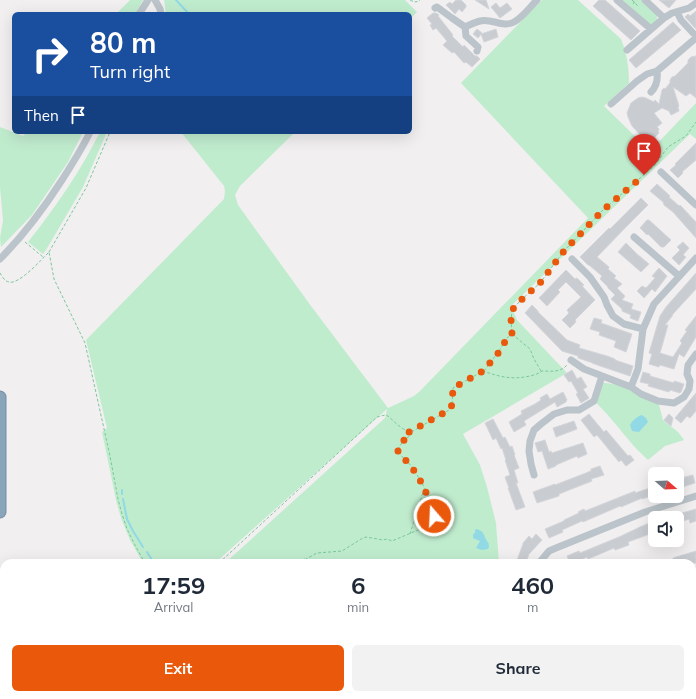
<!DOCTYPE html>
<style>
:root{--surface:#fff;--page:#f2f2f3;--text:#1f2937;--muted:#747a83;--accent:#ea580c}
body{margin:0;font-family:Mulish,sans-serif;background:var(--page);color:var(--text);height:100vh;display:flex;flex-direction:column;font-size:15px;white-space:nowrap}
*{box-sizing:border-box;margin:0}
p{font-size:13px;color:var(--muted)}
.icon{flex:none;width:22px;height:22px;fill:none;stroke:currentColor;stroke-width:2;stroke-linecap:round;stroke-linejoin:round}
.map{position:relative;flex:1;overflow:hidden}
.details{position:absolute;left:0px;top:559px;width:696px;height:140px;display:flex;flex-direction:column;background:var(--surface);border-radius:12px 12px 0 0;box-shadow:0 4px 16px #0002}
.details>*{flex:none}
.guide{position:absolute;left:12px;top:12px;width:400px;height:122px;border-radius:6px;box-shadow:0 4px 16px #0002;background:#1a4fa0;color:#fff;overflow:hidden}
.needle{width:26px;rotate:109deg}
.tools{position:absolute;left:648px;top:467px;display:grid;gap:8px}
.tools a{display:grid;place-items:center;width:36px;height:36px;border-radius:6px;background:var(--surface);box-shadow:0 4px 16px #0002;font-size:20px}
.pin{position:absolute;display:grid;place-items:center;width:34px;height:34px;color:#fff;margin:-41px -17px;border-radius:50% 50% 50% 0;rotate:-45deg;box-shadow:0 0 4px #0007}
.pin .icon{rotate:45deg}
.me{position:absolute;width:44px;margin:-22px;rotate:341deg;stroke-linejoin:round;filter:drop-shadow(0 0 3px #0008)}
.turn{display:flex;align-items:center;gap:14px;height:84px;padding:0 12px;font-size:18px}
.turn .icon{width:52px;height:52px;stroke-width:2.5}
.turn b{display:block;font-size:28px;line-height:34px}
.then{display:flex;align-items:center;height:38px;padding:0 12px;background:#0003;gap:8px;font-size:15px}
.eta{display:flex;justify-content:space-evenly;align-items:center;height:68px;text-align:center}
.eta b{font-size:24px;font-weight:700;line-height:28px}
.primary-button{display:flex;gap:8px;margin-top:auto;padding:8px 12px}
.primary-button a{flex:1;height:46px;border-radius:6px;background:var(--accent);color:#fff;font-size:16px;font-weight:700;line-height:46px;text-align:center}
.primary-button a+a{background:var(--page);color:var(--text)}
.map>svg:first-child{display:block}
</style>
<div class="map">
<svg width="696" height="699" viewBox="0 0 696 699">
<rect width="100%" height="100%" fill="#f1efef"/>
<path fill="#c0ecce" d="M 130,0 L 143,0 L 135,14 L 116,14 Z
M 164,0 L 405,0 L 417,12 L 410,19 L 410,14 L 166,14 Z
M 542,0 L 578,0 L 621,39 C 627,54 629,67 629,83 L 604,106 L 650,151 L 696,103 L 696,139 L 690,134 L 511,306 L 517,320 L 567,373 L 463,434 L 480,465 L 487,487 L 496,523 L 499,563 L 225,563 L 385,418 L 387,409 L 215,563 L 143,563 L 130,540 L 121,518 L 116,500 L 102,432 L 107,428 L 86,340 L 224,199 L 225,191 L 224,186 L 181,132 L 295,132 L 240,186 L 235,195 L 238,205 L 311,306 L 388,408 L 414,396 L 420,391 L 588,218 L 461,83 Z
M 621,0 L 641,0 L 657,14 L 657,20 L 653,24 L 650,24 Z
M 0,127 L 23,136 L 27,132 L 83,132 L 68,162 L 32,215 L 1,247 L 0,238 L 3,220 L 0,187 Z
M 100,132 L 107,132 L 83,187 L 46,250 L 43,254 L 28,242 C 55,208 80,172 100,132 Z
M 600,382 L 631,387 L 658,401 L 663,420 L 678,432 L 684,440 L 665,446 L 648,460 C 641,453 634,447 628,439 C 617,426 607,413 594,401 Z"/>
<path fill="#90d9e5" d="M 642,415 L 646,418 L 648,422 L 639,432 L 632,431 L 630,425 C 633,420 636,417 642,415 Z
M 477,529 C 485,532 483,535 487,541 C 490,546 488,540 489,547 L 488,549 L 482,550 L 476,548 L 480,541 L 475,539 L 473,538 L 473,534 L 475,533 L 475,530 Z"/>
<g fill="none" stroke-linecap="round" stroke-linejoin="round">
<path stroke="#90d9e5" stroke-width="2" d="M 176,0 L 189,14
M 122,494 L 122,490
M 123,499 L 127,519 L 133,531 L 143,547
M 147,552 L 154,563"/>
</g>
<path fill="#c9ccd1" stroke="#d3d5da" d="M 456,0 L 461,0 L 466,5 L 466,7 L 462,12 L 459,9 L 455,14 L 446,5 L 450,2 L 452,4 Z
M 475,0 L 486,0 L 489,9 Z
M 599,0 L 605,0 L 640,31 L 631,40 L 593,6 Z
M 659,0 L 676,0 L 669,8 Z
M 496,3 L 500,8 L 507,3 L 512,9 L 500,18 L 491,7 Z
M 696,11 L 696,29 L 685,17 L 688,14 L 690,16 Z
M 433,13 L 436,13 L 439,15 L 438,16 L 453,35 L 452,36 L 463,47 L 464,45 L 475,56 L 477,56 L 480,59 L 472,67 L 466,62 L 464,63 L 454,52 L 452,53 L 443,45 L 447,41 L 436,28 L 433,30 L 430,25 L 432,24 L 427,18 Z
M 673,22 L 681,30 L 636,68 L 629,60 Z
M 477,29 L 482,33 L 478,38 L 473,34 Z
M 496,29 L 498,37 L 484,42 L 481,34 Z
M 696,56 L 696,98 L 690,93 L 686,96 L 673,87 L 679,106 L 678,107 L 679,111 L 671,115 L 669,111 L 662,108 L 654,113 L 662,123 L 657,127 L 659,129 L 658,131 L 659,133 L 655,137 L 655,139 L 652,142 L 649,139 L 646,141 L 632,126 L 628,117 L 627,113 L 631,103 L 638,98 L 642,97 L 646,98 L 654,102 L 655,100 L 659,104 L 662,90 L 664,88 L 665,89 L 670,83 L 670,80 L 672,77 L 675,76 L 688,63 L 688,60 L 691,57 Z
M 696,143 L 696,160 L 682,172 L 683,173 L 678,178 L 670,170 L 676,165 L 675,164 Z
M 657,184 L 670,196 L 669,197 L 679,206 L 680,205 L 696,222 L 696,238 L 673,212 L 664,205 L 663,202 L 650,191 Z
M 641,198 L 648,205 L 627,226 L 597,257 L 609,267 L 608,269 L 616,276 L 614,278 L 622,284 L 617,288 L 625,296 L 622,300 L 633,304 L 631,309 L 641,312 L 638,321 L 630,318 L 631,315 L 622,311 L 622,309 L 611,299 L 615,295 L 608,288 L 608,287 L 600,279 L 602,276 L 589,265 L 588,265 L 580,257 L 609,228 L 610,229 Z
M 647,220 L 649,220 L 671,240 L 664,247 L 661,247 L 648,234 L 647,235 L 640,228 Z
M 683,242 L 689,248 L 683,255 L 686,257 L 679,265 L 672,258 L 680,250 L 677,247 Z
M 626,243 L 637,254 L 649,264 L 641,272 L 618,252 Z
M 659,268 L 667,276 L 655,292 L 652,289 L 644,298 L 637,291 L 642,286 L 646,288 L 655,278 L 652,276 Z
M 566,270 L 575,279 L 577,278 L 584,285 L 582,286 L 595,300 L 575,320 L 576,322 L 570,328 L 562,320 L 569,313 L 567,310 L 581,297 L 566,282 L 558,290 L 560,292 L 547,306 L 539,298 Z
M 696,273 L 696,289 L 672,315 L 673,315 L 665,325 L 668,325 L 660,353 L 673,357 L 682,343 L 680,341 L 687,331 L 685,330 L 696,316 L 696,337 L 684,357 L 679,354 L 674,369 L 660,365 L 659,367 L 649,364 L 652,354 L 649,353 L 660,316 L 666,307 Z
M 532,305 L 538,311 L 538,312 L 567,340 L 580,345 L 579,348 L 607,356 L 615,359 L 615,360 L 633,366 L 630,376 L 603,367 L 592,363 L 593,363 L 578,358 L 578,356 L 562,351 L 525,313 Z
M 594,318 L 602,320 L 601,323 L 632,334 L 626,352 L 614,347 L 616,341 L 599,335 L 600,332 L 590,329 Z
M 572,370 L 577,379 L 581,377 L 587,387 L 583,389 L 589,398 L 581,403 L 576,394 L 578,393 L 571,381 L 569,382 L 564,375 Z
M 643,372 L 650,374 L 650,376 L 674,383 L 674,381 L 684,384 L 681,392 L 680,393 L 670,390 L 669,392 L 648,386 L 649,384 L 640,382 Z
M 563,392 L 567,400 L 566,401 L 566,402 L 557,407 L 555,402 L 524,421 L 526,425 L 514,432 L 509,422 L 522,414 L 521,411 L 535,404 L 541,400 L 540,398 L 547,394 L 550,399 Z
M 696,393 L 696,411 L 690,418 L 687,416 L 681,423 L 675,418 Z
M 589,414 L 604,432 L 606,430 L 628,456 L 630,455 L 634,460 L 626,466 L 621,460 L 619,462 L 597,435 L 594,437 L 581,420 Z
M 669,414 L 673,418 L 671,426 L 664,420 Z
M 493,419 L 503,438 L 505,437 L 510,447 L 512,446 L 515,455 L 514,455 L 519,468 L 514,470 L 518,483 L 516,483 L 525,507 L 516,510 L 508,488 L 509,488 L 505,477 L 510,475 L 505,460 L 506,460 L 502,448 L 501,449 L 496,438 L 493,440 L 485,423 Z
M 574,421 L 577,429 L 556,437 L 553,428 Z
M 545,440 L 549,452 L 551,451 L 552,453 L 583,443 L 587,454 L 578,458 L 577,456 L 556,465 L 556,466 L 548,469 L 542,451 L 538,452 L 535,443 Z
M 600,466 L 604,475 L 591,479 L 592,481 L 559,494 L 559,496 L 537,503 L 533,492 L 555,484 L 555,485 L 591,471 L 591,469 Z
M 693,475 L 695,483 L 679,488 L 677,479 Z
M 653,487 L 655,495 L 642,499 L 642,498 L 621,507 L 620,506 L 583,522 L 582,521 L 562,530 L 563,532 L 549,538 L 545,529 L 564,521 L 564,520 L 579,513 L 578,512 L 584,509 L 585,511 L 635,491 L 635,493 Z
M 696,509 L 696,521 L 690,523 L 689,519 L 678,523 L 677,518 L 676,518 L 675,515 Z
M 652,522 L 655,532 L 628,542 L 629,545 L 615,550 L 614,548 L 588,559 L 587,557 L 573,563 L 570,563 L 567,556 L 579,551 L 580,553 L 619,537 L 640,527 Z
M 536,534 L 542,540 L 529,554 L 526,563 L 516,563 L 523,544 L 523,543 L 529,536 L 532,539 Z
M 696,551 L 696,563 L 674,563 L 673,558 Z"/>
<g fill="none" stroke-linecap="round" stroke-linejoin="round">
<defs>
<path id="highway" d="M 0,397 L 0,512"/>
</defs>
<use href="#highway" stroke="#758fa5" stroke-width="13"/>
<path stroke="#7bc79d" stroke-width="1" stroke-dasharray="3 2" stroke-linecap="butt" d="M 410,0 C 414,2 416,3 420,0
M 632,0 L 639,7
M 633,4 L 636,0
M 25,242 L 43,257
M 49,252 L 86,188 L 110,132
M 0,273 C 2,276 4,281 9,282 C 19,285 42,259 49,252 L 54,279 L 85,343 L 110,456 L 118,499 L 122,514 L 127,529 L 136,547 L 145,563
M 505,343 L 506,347
M 484,371 L 499,351 L 507,338 L 512,334
M 541,371 L 534,359 L 530,349 L 512,334 L 511,321 L 512,310 L 520,301 L 540,283 L 564,251 L 602,211 L 654,166 L 668,147 L 686,136 L 696,122
M 410,534 L 424,489
M 219,563 L 377,417 L 385,415 L 388,416 C 394,421 404,433 413,431 L 449,410 L 452,405 L 453,388 L 483,371 C 500,377 512,380 530,376 C 534,375 538,374 542,371 C 551,371 560,373 567,365
M 289,563 L 296,561 L 305,559
M 301,563 L 306,559 L 317,553 L 342,551 L 361,539 L 366,537 L 383,540 L 387,539 L 392,541 L 418,530 L 427,531 L 431,528 C 432,524 434,520 434,516 C 435,504 418,475 411,466 C 407,460 399,456 398,449 L 403,441 L 411,435 L 410,432
M 237,695 L 239,699"/>
<path stroke="#bbc4ca" stroke-width="7" d="M 155,0 L 160,9 L 161,14
M 617,0 L 651,29
M 645,0 L 664,18
M 435,8 L 437,7 L 452,18 L 465,27
M 677,12 L 681,20 L 693,33
M 139,14 L 148,0
M 627,50 L 664,18 L 672,13 L 689,8 L 696,3
M 477,51 L 478,47 L 466,36 L 465,27 C 470,25 475,22 480,21 C 492,18 503,28 514,22 C 523,17 530,7 537,0
M 651,92 C 656,87 658,79 657,71
M 611,104 L 637,81 L 647,74 L 657,71 L 696,38
M 661,172 L 696,205
M 634,237 L 679,276
M 0,259 C 24,235 44,208 62,180 C 72,164 82,149 90,132
M 572,259 L 590,277 L 604,297 L 607,305 L 613,316 L 624,324 L 643,329
M 571,360 L 584,369 L 631,387 L 638,369 L 643,329 L 654,304 L 696,258
M 631,387 L 641,394 L 658,401 L 674,403 L 684,397 L 689,389 L 690,381 L 687,374 L 688,365 L 696,354
M 534,475 L 531,464 L 529,451 L 530,441 L 534,430 L 541,424 L 554,414 L 567,410 L 579,410 L 594,401 L 602,376
M 539,563 L 549,551 L 556,548 L 645,512 L 696,496
M 692,577 L 696,575
M 692,649 L 696,649
M 409,695 L 411,699
M 495,695 L 496,699
M 609,695 L 616,699
M 342,699 L 354,695"/>
<use href="#highway" stroke="#8aa4ba" stroke-width="11"/>
</g>
<g fill="none" stroke-linecap="round" stroke-linejoin="round">
<path stroke="#ea580c" stroke-width="7" stroke-dasharray="0 12.6" d="M 434,516 L 431,503 L 420,480 L 411,466 L 398,452 L 398,449 L 403,441 L 411,435 L 409,432 L 413,430 L 449,410 L 452,405 L 453,388 L 483,371 L 500,351 L 507,338 L 512,334 L 511,321 L 512,310 L 520,301 L 540,283 L 564,251 L 602,211 L 644,175"/>
</g>
</svg>
<div class="tools">
<a><svg class="needle" viewBox="-14 -14 28 28"><path d="M0-13l5 13h-10z" fill="#e53935"/><path d="M0 13l5-13h-10z" fill="#747a83"/></svg></a>
<a><svg class="icon" aria-label="sound" viewBox="0 0 24 24"><path d="M4 9h4l5-4v14l-5-4H4zM17 9q2 3 0 6"/></svg></a>
</div>
<div class="pin" style="left:644px;top:175px;background:#d93025"><svg class="icon" aria-label="arrive" viewBox="0 0 24 24"><path d="M6 21V4h12l-3 4 3 4H6"/></svg></div>
<svg class="me" style="left:434px;top:516px" viewBox="-20 -20 40 40"><circle r="17" fill="#ea580c" stroke="#fff" stroke-width="3"/><path d="M0-11L8 9 0 5-8 9z" fill="#fff"/></svg>
<div class="guide">
<div class="turn"><svg class="icon" aria-label="right" viewBox="0 0 24 24"><path d="M7 20v-9h11M14 6l5 5-5 5"/></svg><div><b>80 m</b>Turn right</div></div>
<div class="then">Then<svg class="icon" aria-label="arrive" viewBox="0 0 24 24"><path d="M6 21V4h12l-3 4 3 4H6"/></svg></div>
</div>
<section class="details">
<div class="eta">
<div><b>17:59</b><p>Arrival</p></div>
<div><b>6</b><p>min</p></div>
<div><b>460</b><p>m</p></div>
</div>
<div class="primary-button"><a>Exit</a><a>Share</a></div>
</section>
</div>
